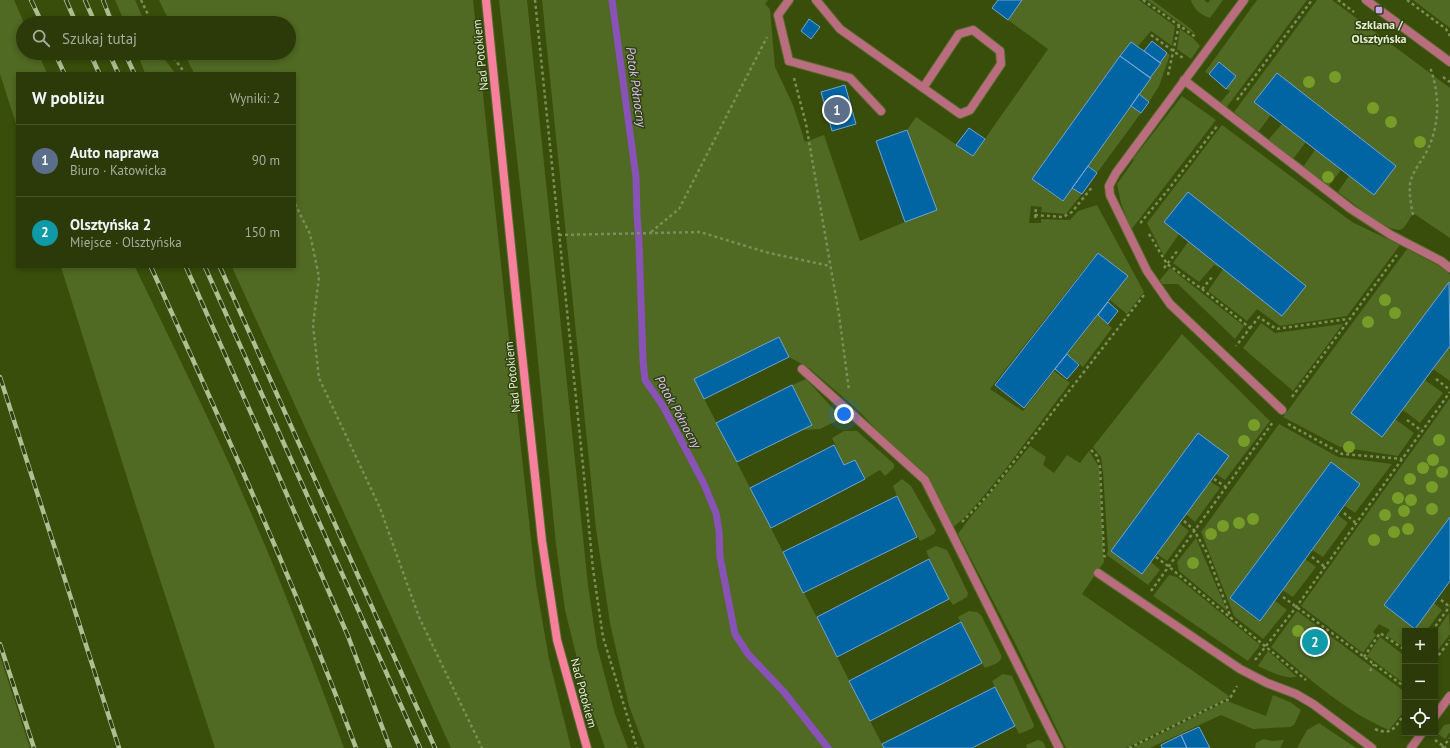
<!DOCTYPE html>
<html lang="pl">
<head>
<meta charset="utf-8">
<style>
	body { margin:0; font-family:"PT Sans",sans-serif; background:#334112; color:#f1f3f6 }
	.controls { position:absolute; right:12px; bottom:12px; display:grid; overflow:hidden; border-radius:0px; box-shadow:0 2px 6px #0003 }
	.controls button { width:36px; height:36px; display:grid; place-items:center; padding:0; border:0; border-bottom:1px solid #475429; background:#2b3a08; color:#f1f3f6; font:20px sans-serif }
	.you { position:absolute; left:844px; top:414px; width:14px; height:14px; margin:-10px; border:3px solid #fff; border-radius:50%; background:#1a73e8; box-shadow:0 0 0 6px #1a73e833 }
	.badge { display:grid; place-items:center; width:26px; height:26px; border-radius:50%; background:#8bbbb9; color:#fff; font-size:13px; font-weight:700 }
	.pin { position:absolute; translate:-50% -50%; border:2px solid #fff; box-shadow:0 1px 4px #0006 }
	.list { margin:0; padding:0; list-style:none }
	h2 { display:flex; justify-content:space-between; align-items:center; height:52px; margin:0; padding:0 16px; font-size:17px }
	h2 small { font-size:13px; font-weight:400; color:#a6ad9c }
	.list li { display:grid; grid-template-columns:26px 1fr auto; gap:12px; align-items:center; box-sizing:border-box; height:72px; padding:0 16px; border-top:1px solid #475429 }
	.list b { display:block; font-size:15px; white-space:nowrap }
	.list p { margin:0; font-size:13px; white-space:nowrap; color:#a6ad9c }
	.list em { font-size:13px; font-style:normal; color:#a6ad9c }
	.icon { flex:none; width:22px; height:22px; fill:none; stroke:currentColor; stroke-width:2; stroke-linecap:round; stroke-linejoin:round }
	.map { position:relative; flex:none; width:1450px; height:748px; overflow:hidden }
	.search { position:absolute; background:#2b3a08; box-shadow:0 2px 6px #0003; left:16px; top:16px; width:280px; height:44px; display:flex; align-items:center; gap:10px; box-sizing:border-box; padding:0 14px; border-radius:22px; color:#a6ad9c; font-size:15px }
	.panel { position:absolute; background:#2b3a08; box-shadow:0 2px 6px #0003; left:16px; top:72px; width:280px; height:196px; border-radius:0px }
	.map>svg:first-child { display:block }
</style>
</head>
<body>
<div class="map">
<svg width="1450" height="748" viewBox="0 0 1450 748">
	<rect width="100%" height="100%" fill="#394e0b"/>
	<!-- green -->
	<path fill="#506923" d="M 0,0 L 14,0 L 24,23 L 23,23 L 23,53 L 38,53 L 47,73 L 17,73 L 17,127 L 0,74 Z
		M 115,0 L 135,0 L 145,23 L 125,23 Z
		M 159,0 L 473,0 L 511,358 L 536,584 L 549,659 L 571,748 L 451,748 L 232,267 L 295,267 L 295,73 L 194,73 L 184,53 L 289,53 L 289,23 L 170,23 Z
		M 499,0 L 527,0 L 588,585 L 597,646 L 615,714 L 628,748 L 605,748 L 585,691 L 565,610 L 556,545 L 526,238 Z
		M 542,0 L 768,0 L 765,4 L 770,9 L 775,67 L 793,105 L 805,142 L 824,135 L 860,241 L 907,221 L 937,210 L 907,130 L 916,117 L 973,156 L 1048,49 L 1008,20 L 1022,0 L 1139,0 L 1175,26 L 1172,46 L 1151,31 L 1138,46 L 1144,51 L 1152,41 L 1170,55 L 1159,86 L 1149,102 L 1139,94 L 1120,56 L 1032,179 L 1062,201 L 1072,188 L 1082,194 L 1066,214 L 1041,212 L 1042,207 L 1031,206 L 1029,223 L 1041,223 L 1041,219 L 1070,220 L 1078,211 L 1097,205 L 1144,292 L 1127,314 L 1110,300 L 1125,280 L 1094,257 L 990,389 L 1023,411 L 1054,371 L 1070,383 C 1048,412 1026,442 1004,471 C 987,492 971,513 950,530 L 921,478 L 859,411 L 809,368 L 789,357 L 779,337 L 694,379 L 884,748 L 645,748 L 629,706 L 610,623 L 596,529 Z
		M 1147,0 L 1152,0 L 1191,29 L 1196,35 Z
		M 1191,0 L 1204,0 L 1208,3 L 1210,0 L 1223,0 L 1210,18 C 1202,16 1193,9 1191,0 Z
		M 1257,0 L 1307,0 L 1226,108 L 1220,103 L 1230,91 L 1226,89 L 1236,76 L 1219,62 L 1209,74 L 1205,72 Z
		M 1317,0 L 1332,0 L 1450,88 L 1450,238 L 1413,213 C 1410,218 1406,226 1402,229 C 1391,236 1348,199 1338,192 L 1349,176 L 1341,170 L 1328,187 L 1303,167 L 1315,150 L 1306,142 L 1293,159 L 1268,140 L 1282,124 L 1271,115 L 1258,132 L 1234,112 Z
		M 1413,0 L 1450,0 L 1450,28 Z
		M 1180,29 L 1193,38 L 1200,46 L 1191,59 L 1177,49 Z
		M 137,53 L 160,53 L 175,73 L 145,73 Z
		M 1182,96 L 1216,120 L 1131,230 L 1121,203 L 1117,184 L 1134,160 L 1133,159 Z
		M 1131,106 L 1141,113 L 1097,173 L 1088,166 Z
		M 1222,125 L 1352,222 L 1400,245 L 1347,316 L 1280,326 L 1257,309 L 1247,321 L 1208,291 L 1223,269 L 1214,265 L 1199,282 L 1173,263 L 1188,242 L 1179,234 L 1164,256 L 1147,223 Z
		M 1407,249 L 1441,267 L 1450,274 L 1450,381 L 1433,369 L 1425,380 L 1443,393 L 1420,423 L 1403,410 L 1395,419 L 1414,433 L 1398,456 L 1340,447 L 1283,417 Z
		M 61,267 L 135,267 C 166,331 197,394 227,459 C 270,553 308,650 344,748 L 215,748 L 135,503 Z
		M 1170,268 L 1244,326 L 1235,339 L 1178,284 L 1162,284 L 1160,280 Z
		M 1098,315 L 1112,328 L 1083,367 L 1067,354 Z
		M 1261,323 L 1275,333 L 1343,324 L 1293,391 L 1243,348 Z
		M 1182,334 L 1270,421 L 1225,480 L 1216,474 L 1210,481 L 1220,488 L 1195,522 L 1186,514 L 1179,523 L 1189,531 L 1167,561 L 1157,554 L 1151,562 L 1160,570 L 1148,585 L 1107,555 L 1108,550 L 1103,473 L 1101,457 L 1093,447 Z
		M 806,379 L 839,415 L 838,420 L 820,429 L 803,430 L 812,424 L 792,385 Z
		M 1450,398 L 1450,517 L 1384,605 L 1415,629 L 1434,603 L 1442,610 L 1426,631 L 1405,631 L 1405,648 L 1386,635 L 1390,630 L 1379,624 L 1373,632 L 1376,635 L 1363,653 L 1301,606 Z
		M 1279,424 L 1338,457 L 1392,464 L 1355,513 L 1345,506 L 1360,484 L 1331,463 L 1230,598 L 1259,621 L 1274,600 L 1287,610 L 1263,639 L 1234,616 L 1201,532 Z
		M 844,431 L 857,431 L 894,464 L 894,468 L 885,476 L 880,470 L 865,479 L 855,460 L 844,465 L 832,438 Z
		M 1030,446 L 1046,457 L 1043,465 L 1054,473 L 1067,455 L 1080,463 L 1089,451 L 1099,467 L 1104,562 L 1082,594 L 1229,696 L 1228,698 L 1126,748 L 1066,748 L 1016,645 L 958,534 L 969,519 Z
		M 902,479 L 911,486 L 936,530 L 934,534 L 920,541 L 897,496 L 893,486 Z
		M 1338,515 L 1348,523 L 1323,557 L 1312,550 Z
		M 1196,538 L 1227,611 L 1179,571 L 1177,562 Z
		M 936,546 L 947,550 L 968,593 L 967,597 L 953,605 L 949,599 L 926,551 Z
		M 1305,559 L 1316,567 L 1293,597 L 1282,590 Z
		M 1169,575 L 1177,577 L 1260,645 L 1248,661 L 1153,596 Z
		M 969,611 L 977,612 L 981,615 L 1001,655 C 1003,663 992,665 985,668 L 958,617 Z
		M 1297,611 L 1405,692 L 1405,710 L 1389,730 C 1344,711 1309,678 1271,647 Z
		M 1449,613 L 1450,634 L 1435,654 L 1435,633 Z
		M 1380,637 L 1405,656 L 1405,684 L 1367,656 Z
		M 1268,651 L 1297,677 C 1285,679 1269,671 1258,666 Z
		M 0,656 L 30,748 L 0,748 Z
		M 1003,674 L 1012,676 L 1034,725 L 1033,728 L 1019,734 L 992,681 Z
		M 1273,695 L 1290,702 L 1301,710 L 1294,725 L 1290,727 L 1253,729 L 1221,715 L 1150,748 L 1132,748 L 1227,701 L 1266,716 Z
		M 1319,723 L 1356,748 L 1297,748 L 1307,730 Z
		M 1450,724 L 1450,732 L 1445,739 L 1438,734 L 1444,725 Z
		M 1263,739 L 1272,741 L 1284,740 L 1280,748 L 1255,748 L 1256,743 Z
		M 1038,740 L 1043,742 L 1046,748 L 1027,748 L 1026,745 Z"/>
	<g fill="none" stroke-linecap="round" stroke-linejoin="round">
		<!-- stream -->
		<path stroke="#8852b7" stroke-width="7" d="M 612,0 L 636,177 L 637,215 L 639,242 L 643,360 L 645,380 L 663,406 L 704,484 L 716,513 L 719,531 L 720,557 L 735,634 L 748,654 L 784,692 L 828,748"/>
	</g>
	<!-- building -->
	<path fill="#0265a3" stroke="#6fa6d7" d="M 998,0 L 1022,0 L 1008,20 L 992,8 Z
		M 809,19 L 820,27 L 811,39 L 801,31 Z
		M 1152,41 L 1167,53 L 1160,63 L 1144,51 Z
		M 1131,42 L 1161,63 L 1150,78 L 1120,56 Z
		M 1120,56 L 1151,78 L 1063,201 L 1032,179 Z
		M 1219,62 L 1236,76 L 1226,89 L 1209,74 Z
		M 1277,73 L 1396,166 L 1374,195 L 1254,102 Z
		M 845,85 L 856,124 L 832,131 L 821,92 Z
		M 1139,94 L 1149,102 L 1141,113 L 1131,106 Z
		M 969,128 L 985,139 L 973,156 L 956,145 Z
		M 907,130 L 937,210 L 905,222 L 876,141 Z
		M 1088,166 L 1097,173 L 1082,194 L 1072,188 Z
		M 1188,192 L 1306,286 L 1282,316 L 1164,222 Z
		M 1098,253 L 1128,276 L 1024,408 L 995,385 Z
		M 1449,282 L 1450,346 L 1382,437 L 1351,413 Z
		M 1108,302 L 1118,311 L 1108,324 L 1098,315 Z
		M 779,337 L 789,357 L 704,399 L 694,379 Z
		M 1067,354 L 1079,365 L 1067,379 L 1055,369 Z
		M 792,385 L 812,425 L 737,462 L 716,423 Z
		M 1198,433 L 1229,456 L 1142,574 L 1111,551 Z
		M 834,445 L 844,465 L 855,460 L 865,479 L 771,528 L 750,488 Z
		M 1331,462 L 1360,484 L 1260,621 L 1230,598 Z
		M 897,496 L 917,537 L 803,593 L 783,552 Z
		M 1450,517 L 1450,581 L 1415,629 L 1384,605 Z
		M 929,559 L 949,599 L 837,657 L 817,617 Z
		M 961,622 L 982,663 L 870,721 L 849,681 Z
		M 1313,629 L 1327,639 L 1317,654 L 1302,644 Z
		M 995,687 L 1015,726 L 972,748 L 884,748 L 882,744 Z
		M 1199,727 L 1210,748 L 1187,748 L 1181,735 Z
		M 1181,735 L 1187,748 L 1162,748 L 1161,745 Z"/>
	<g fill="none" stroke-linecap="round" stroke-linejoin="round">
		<defs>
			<path id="lane" d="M 816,0 L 840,29 L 960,114 L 970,110 L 1001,64 L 1000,51 L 973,30 L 959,34 L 923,88
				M 1244,0 L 1116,173 L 1109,186 L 1110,195 L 1147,271 L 1170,304 L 1282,410
				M 789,61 L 850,78 L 881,111
				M 1184,80 L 1351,209 L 1391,235 L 1441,261 L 1450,268
				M 802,369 L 925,480 L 1059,748
				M 1098,573 L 1240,669 L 1267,683 L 1296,694 L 1313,704 L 1372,748"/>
			<path id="street" d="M 789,0 L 778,15 L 789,61
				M 1366,0 L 1450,62
				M 1435,716 L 1450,696
				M 1411,748 L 1422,733"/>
			<path id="secondary" d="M 486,0 L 521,345 L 542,541 L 557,640 L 587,748"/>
		</defs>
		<!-- lane casing -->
		<use href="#lane" stroke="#576b2e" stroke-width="10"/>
		<!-- street casing -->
		<use href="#street" stroke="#576b2e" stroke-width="10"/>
		<!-- secondary casing -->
		<use href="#secondary" stroke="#576b2e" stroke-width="10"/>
		<!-- path -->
		<path stroke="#7c8e59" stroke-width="2.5" stroke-dasharray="3 3" stroke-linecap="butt" d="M 141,0 L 152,23
			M 535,0 L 583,466 L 593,569 L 603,637 L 637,748
			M 1143,0 L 1197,38
			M 1338,0 L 1354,12
			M 1407,0 L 1446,29 L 1450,36
			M 1151,35 L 1183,58
			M 170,53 L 185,73
			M 1168,75 L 1179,25
			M 1443,77 L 1450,82
			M 794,78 L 806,124 L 839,315 L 849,390
			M 1237,100 L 1312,0
			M 295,204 L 310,234 L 319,277 L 313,325 L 319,378 L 380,508 L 419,617 L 482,748
			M 1036,209 L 1035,215 L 1063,217 L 1072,212 L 1093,186
			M 1035,215 L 1036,220
			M 1413,215 C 1411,205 1409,194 1410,184 C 1412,172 1421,162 1427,151 C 1440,124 1440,95 1430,67
			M 1142,223 L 1141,222 L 1168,190 L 1218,125
			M 651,232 L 679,209 L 767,37
			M 1149,234 L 1167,264 L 1202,289 L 1250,328 L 1236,346
			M 559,235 L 700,232 L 769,253 L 830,266
			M 1164,268 L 1178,250
			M 1202,289 L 1212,277
			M 1250,328 L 1259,317 L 1276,329 L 1348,319
			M 1436,379 L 1450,390
			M 1292,397 L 1397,255
			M 1407,420 L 1422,431
			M 1288,424 L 1342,454 L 1402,459
			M 1091,450 L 1097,456 L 1100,467 L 1104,556 L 1106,557
			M 1214,479 L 1226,487
			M 1344,513 L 1356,523
			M 1184,521 L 1194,530 L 1207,553 L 1231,618
			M 962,522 L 987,496 L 1144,295
			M 1156,557 L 1168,566 L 1306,680
			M 1312,557 L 1325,567
			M 1151,591 L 1273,422
			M 1283,597 L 1405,687
			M 1441,600 L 1450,607
			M 1432,631 L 1450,606
			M 1364,657 L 1380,633 L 1405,650
			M 1255,660 L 1297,606 L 1450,392
			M 1435,660 L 1450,640
			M 1370,671 L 1374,664
			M 1375,729 C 1393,737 1396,725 1405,713
			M 1435,740 L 1446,748
			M 1129,748 L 1226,700 L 1229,700 L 1237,686
			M 1442,748 L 1450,738"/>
		<!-- lane -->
		<use href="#lane" stroke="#b96d7e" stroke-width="8"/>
		<!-- street -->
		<use href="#street" stroke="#b96d7e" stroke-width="8"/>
		<!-- secondary -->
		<use href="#secondary" stroke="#f7809c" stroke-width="8"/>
		<defs>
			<path id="rail" d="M 31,0 L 42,23
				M 66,0 L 76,23
				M 85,0 L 95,23
				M 103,0 L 112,23
				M 55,53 L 64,73
				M 90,53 L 99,73
				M 109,53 L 118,73
				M 125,53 L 134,73
				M 151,267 C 223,426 295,584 356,748
				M 186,267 L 271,458 L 348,636 L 390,748
				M 205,267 L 420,748
				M 220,267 L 435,748
				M 0,377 L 119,748
				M 0,644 L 34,748"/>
		</defs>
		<!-- rail casing -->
		<use href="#rail" stroke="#afbf94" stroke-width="4.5"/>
		<!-- rail -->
		<use href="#rail" stroke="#314111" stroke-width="3" stroke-dasharray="9" stroke-linecap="butt"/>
	</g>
	<!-- trees -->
	<g fill="#779d28">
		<circle cx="1335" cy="77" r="6"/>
		<circle cx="1309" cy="82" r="6"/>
		<circle cx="1373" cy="108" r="6"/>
		<circle cx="1391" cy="122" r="6"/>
		<circle cx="1420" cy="142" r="6"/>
		<circle cx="1328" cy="177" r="6"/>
		<circle cx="1385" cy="300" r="6"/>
		<circle cx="1395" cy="313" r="6"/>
		<circle cx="1368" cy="322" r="6"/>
		<circle cx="1254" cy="425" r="6"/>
		<circle cx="1439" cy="440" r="6"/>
		<circle cx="1244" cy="441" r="6"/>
		<circle cx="1349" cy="447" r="6"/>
		<circle cx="1433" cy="460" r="6"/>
		<circle cx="1423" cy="468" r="6"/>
		<circle cx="1442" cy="472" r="6"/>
		<circle cx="1410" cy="479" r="6"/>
		<circle cx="1432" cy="487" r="6"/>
		<circle cx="1398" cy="498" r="6"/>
		<circle cx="1411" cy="500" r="6"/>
		<circle cx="1432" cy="509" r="6"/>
		<circle cx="1404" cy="511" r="6"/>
		<circle cx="1385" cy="515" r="6"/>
		<circle cx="1253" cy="519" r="6"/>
		<circle cx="1239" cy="523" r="6"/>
		<circle cx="1223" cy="526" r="6"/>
		<circle cx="1408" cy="529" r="6"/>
		<circle cx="1394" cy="532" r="6"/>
		<circle cx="1211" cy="534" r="6"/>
		<circle cx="1374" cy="540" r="6"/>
		<circle cx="1193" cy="563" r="6"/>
		<circle cx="1298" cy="631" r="6"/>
	</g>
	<!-- markers -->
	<rect fill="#c9a5ee" stroke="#314111" stroke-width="1.5" x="1375" y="6" width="8" height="8" rx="2"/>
	<g text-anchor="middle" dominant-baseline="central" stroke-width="3" stroke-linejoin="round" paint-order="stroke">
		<!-- poi labels -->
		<g font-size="12" font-weight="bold" fill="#e2f0cf" stroke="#314111">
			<text x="1379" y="24">Szklana /<tspan x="1379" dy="14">Olsztyńska</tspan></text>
		</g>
		<!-- street labels -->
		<g font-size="12" fill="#e2f0cf" stroke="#314111">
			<text transform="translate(480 55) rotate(-96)">Nad Potokiem</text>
			<text transform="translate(512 377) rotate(-96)">Nad Potokiem</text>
			<text transform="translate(584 693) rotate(75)">Nad Potokiem</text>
		</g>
		<!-- water labels -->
		<g font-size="13" font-style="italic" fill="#dac2f5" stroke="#314111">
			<text transform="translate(636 87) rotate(82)">Potok Północny</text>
			<text transform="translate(678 412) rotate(61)">Potok Północny</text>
		</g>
	</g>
</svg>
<div class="controls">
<button>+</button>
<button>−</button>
<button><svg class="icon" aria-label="locate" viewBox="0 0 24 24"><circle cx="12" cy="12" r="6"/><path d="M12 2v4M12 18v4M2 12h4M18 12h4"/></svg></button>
</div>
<div class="you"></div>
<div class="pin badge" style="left:837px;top:110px;background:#5c6f8a">1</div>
<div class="pin badge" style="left:1315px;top:642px;background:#0f9aa8">2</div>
<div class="search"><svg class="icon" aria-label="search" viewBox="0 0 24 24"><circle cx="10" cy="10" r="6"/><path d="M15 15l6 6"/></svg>Szukaj tutaj</div>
<section class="panel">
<h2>W pobliżu<small>Wyniki: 2</small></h2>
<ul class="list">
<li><span class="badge" style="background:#5c6f8a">1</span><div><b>Auto naprawa</b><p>Biuro · Katowicka</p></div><em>90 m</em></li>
<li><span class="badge" style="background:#0f9aa8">2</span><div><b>Olsztyńska 2</b><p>Miejsce · Olsztyńska</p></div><em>150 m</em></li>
</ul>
</section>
</div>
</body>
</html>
